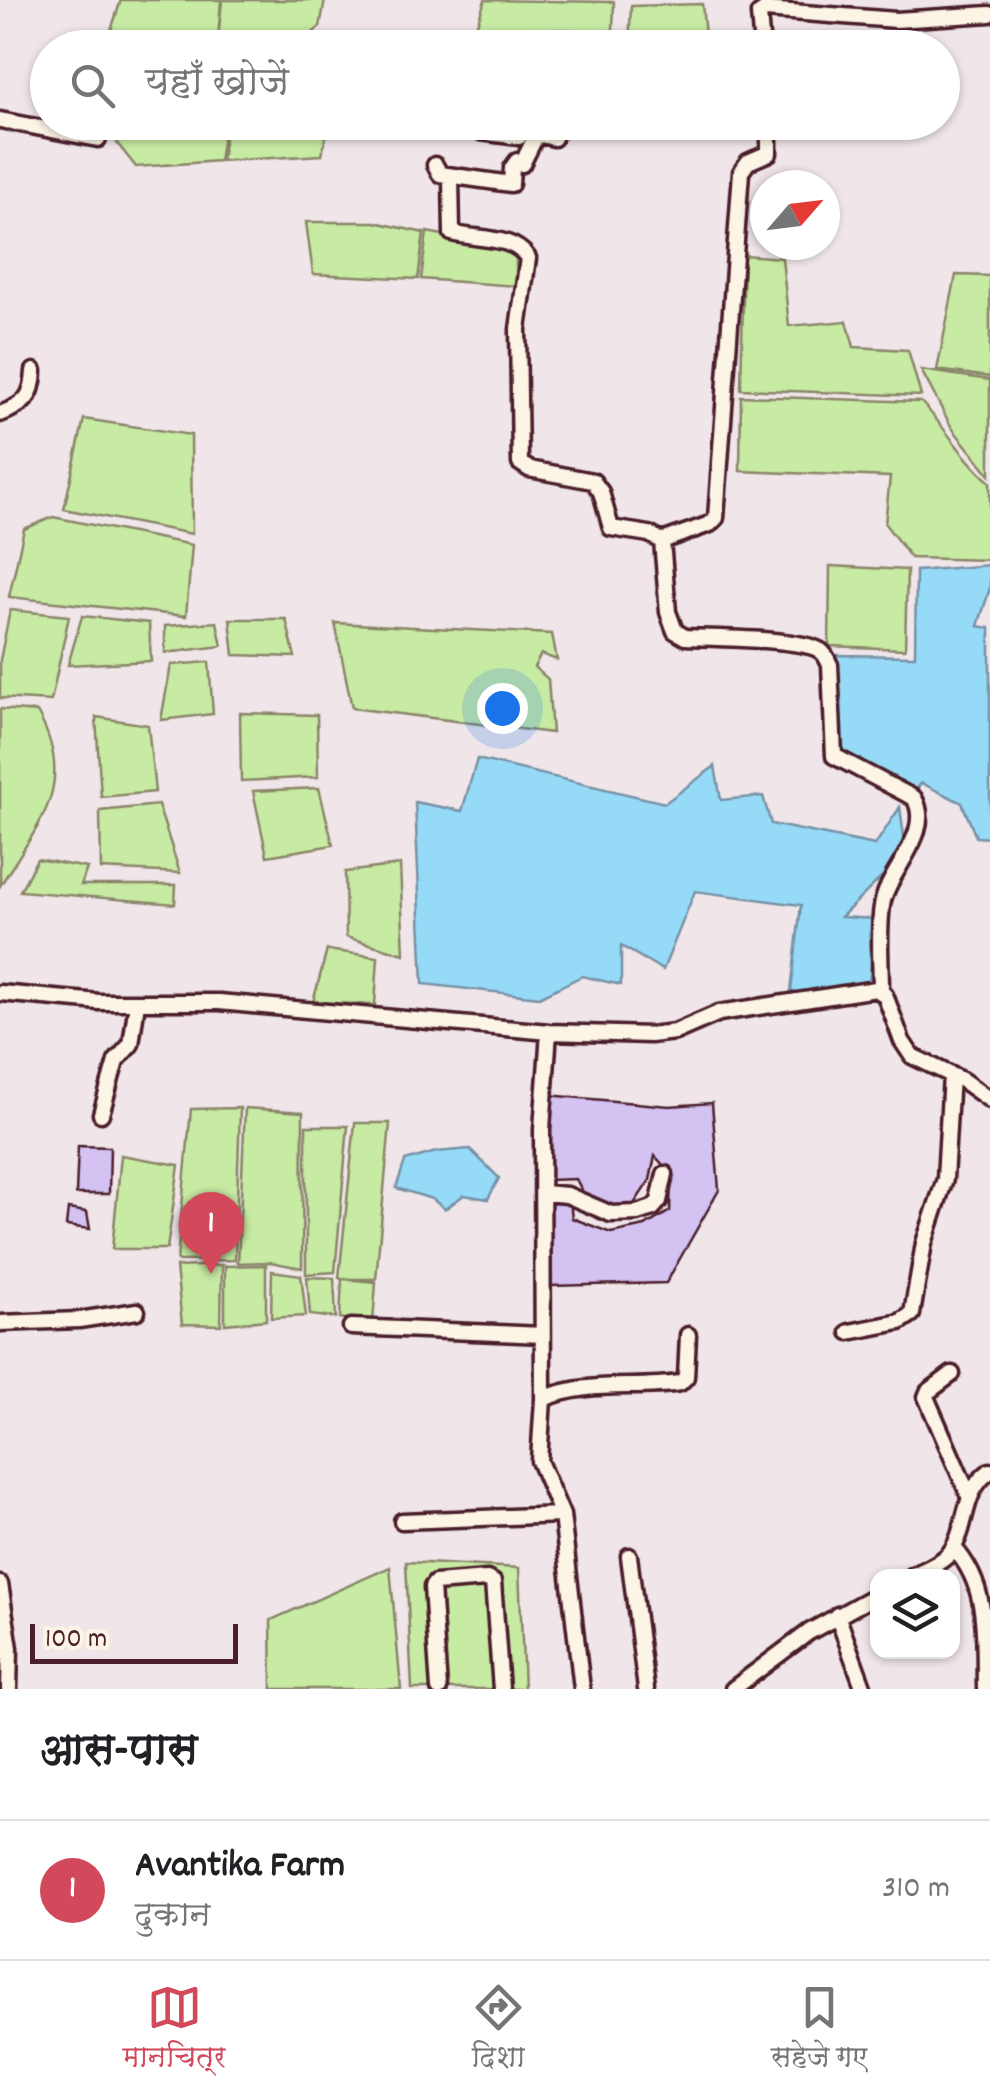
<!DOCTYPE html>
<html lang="hi">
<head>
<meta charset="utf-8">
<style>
	body { margin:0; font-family:Dekko,"Playpen Sans Deva",sans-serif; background:#f2f2f2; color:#202124 }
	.controls { position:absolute; right:30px; bottom:30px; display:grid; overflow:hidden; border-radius:20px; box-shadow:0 2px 8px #0004 }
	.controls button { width:90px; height:90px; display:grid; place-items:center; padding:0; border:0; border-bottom:2px solid #e0e0e0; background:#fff; color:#202124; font:50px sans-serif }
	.compass { position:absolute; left:750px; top:170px; width:90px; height:90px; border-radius:50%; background:#fff; box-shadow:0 2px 8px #0004; rotate:62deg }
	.scale { position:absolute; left:30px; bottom:25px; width:208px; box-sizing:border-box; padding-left:10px; border:5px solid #4a1f2b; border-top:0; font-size:28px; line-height:35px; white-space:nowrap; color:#4a1f2b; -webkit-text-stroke:8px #fcf5e5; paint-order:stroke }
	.you { position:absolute; left:502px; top:708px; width:35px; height:35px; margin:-25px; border:8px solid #fff; border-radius:50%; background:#1a73e8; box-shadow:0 0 0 15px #1a73e833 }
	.badge { display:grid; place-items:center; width:65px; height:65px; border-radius:50%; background:#d1495b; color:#fff; font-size:32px; font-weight:700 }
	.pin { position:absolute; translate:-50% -82px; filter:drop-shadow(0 2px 5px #0008) }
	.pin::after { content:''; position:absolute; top:52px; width:35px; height:30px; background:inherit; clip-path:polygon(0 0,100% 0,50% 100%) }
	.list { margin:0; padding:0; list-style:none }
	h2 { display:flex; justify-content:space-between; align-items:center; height:130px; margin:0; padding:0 40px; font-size:42px }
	h2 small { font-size:32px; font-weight:400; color:#757577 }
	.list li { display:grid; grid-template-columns:65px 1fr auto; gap:30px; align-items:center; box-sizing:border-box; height:140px; padding:0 40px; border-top:2px solid #e0e0e0 }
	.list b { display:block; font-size:38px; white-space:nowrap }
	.list p { margin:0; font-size:32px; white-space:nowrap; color:#757577 }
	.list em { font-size:32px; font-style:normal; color:#757577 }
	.icon { flex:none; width:55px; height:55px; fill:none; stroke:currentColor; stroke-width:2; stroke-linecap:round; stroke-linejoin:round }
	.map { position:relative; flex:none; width:990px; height:1689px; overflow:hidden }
	.search { position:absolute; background:#fff; box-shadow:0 2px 8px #0004; left:30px; right:30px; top:30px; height:110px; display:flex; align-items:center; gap:25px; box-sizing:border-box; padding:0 35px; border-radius:55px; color:#757577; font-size:38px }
	.sheet { height:270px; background:#fff }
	nav { display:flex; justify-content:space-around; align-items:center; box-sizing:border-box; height:140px; border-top:2px solid #e0e0e0; background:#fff; font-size:28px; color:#757577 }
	nav a { display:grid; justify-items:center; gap:5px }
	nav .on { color:#d1495b }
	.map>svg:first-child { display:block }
</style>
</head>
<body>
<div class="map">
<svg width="990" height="1689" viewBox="0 0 990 1689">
	<rect width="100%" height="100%" fill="#f0e6e9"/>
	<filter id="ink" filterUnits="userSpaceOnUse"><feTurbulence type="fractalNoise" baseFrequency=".01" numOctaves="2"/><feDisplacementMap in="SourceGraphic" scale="20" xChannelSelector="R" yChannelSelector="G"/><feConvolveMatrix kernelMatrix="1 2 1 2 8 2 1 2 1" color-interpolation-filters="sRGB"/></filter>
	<g filter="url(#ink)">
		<!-- green -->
		<path fill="#c8eba4" stroke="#898568" stroke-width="2.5" d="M 121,0 L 221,0 L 218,40 L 222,0 L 325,0 L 320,27 L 310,35 L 307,47 L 110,47 L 111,43 L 122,41 L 110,33 Z
			M 485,0 L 614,2 L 613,31 L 476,27 Z
			M 702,4 L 706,47 L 629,47 L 631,6 Z
			M 126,123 L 225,123 L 219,161 L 136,167 L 117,143 Z
			M 316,123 L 328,126 L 322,155 L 221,161 L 226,129 Z
			M 306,222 L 375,222 L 424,233 L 418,279 L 313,274 Z
			M 427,232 L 516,249 L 516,286 L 421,279 Z
			M 744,255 L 782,258 L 789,326 L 847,321 L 854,347 L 908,350 L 921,396 L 741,389 Z
			M 956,275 L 990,276 L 990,377 L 937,370 Z
			M 921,370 L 990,380 L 990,475 L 952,428 Z
			M 741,396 L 921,402 C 946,428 963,459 990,482 L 990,560 L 911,558 L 885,524 L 890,477 L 740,471 Z
			M 84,419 L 191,435 L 192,534 L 64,509 Z
			M 53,517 L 192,545 L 186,616 L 9,597 L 24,529 Z
			M 830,566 L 907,570 L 905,649 L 829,646 Z
			M 10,610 L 69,616 L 51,701 L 0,698 L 0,660 Z
			M 82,616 L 149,623 L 151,661 L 68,665 Z
			M 230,619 L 286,619 L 295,657 L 234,655 Z
			M 217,622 L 222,646 L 165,653 L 165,626 Z
			M 335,623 L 552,634 L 557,660 L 541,654 L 534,667 L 548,679 L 552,733 L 352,708 Z
			M 209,662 L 213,714 L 161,720 L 171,665 Z
			M 0,709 L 37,712 C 79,786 37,825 0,886 Z
			M 240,713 L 317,715 L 318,777 L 241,781 Z
			M 96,717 L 148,725 L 155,792 L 101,797 Z
			M 319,788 L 333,845 L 267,856 L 253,791 Z
			M 158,805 L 180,873 L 101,869 L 100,811 Z
			M 37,859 L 87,868 L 81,885 L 176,885 L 175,904 L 20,891 Z
			M 400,865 L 404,954 L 346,937 L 345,872 Z
			M 327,950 L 378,957 L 375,1005 L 313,1002 Z
			M 240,1108 L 235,1260 L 177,1261 L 191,1109 Z
			M 245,1108 L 303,1112 L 302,1268 L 270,1262 L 238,1263 Z
			M 355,1123 L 390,1123 L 376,1279 L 343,1279 L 376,1282 L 373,1324 L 340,1318 L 342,1279 L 339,1278 Z
			M 306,1126 L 348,1126 L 335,1272 L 306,1274 Z
			M 121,1155 L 179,1165 L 167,1249 L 112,1249 Z
			M 222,1265 L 221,1325 L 182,1324 L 176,1267 Z
			M 266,1265 L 266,1320 L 225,1324 L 225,1266 Z
			M 272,1271 L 301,1275 L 306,1316 L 271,1318 Z
			M 307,1277 L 334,1278 L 336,1318 L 310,1315 Z
			M 406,1562 L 519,1568 L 524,1689 L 412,1689 Z
			M 390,1567 L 401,1689 L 272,1689 L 271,1620 Z"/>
		<!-- water -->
		<path fill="#95dbf7" stroke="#7790a5" stroke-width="2.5" d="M 990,565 L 990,588 L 978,626 L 990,628 L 990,838 L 976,837 L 962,803 L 921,783 L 914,794 L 835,756 L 833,655 L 915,656 L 916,571 Z
			M 477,759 L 665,803 L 715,766 L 721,800 L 763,796 L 771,824 L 875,845 L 900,807 L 905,844 L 884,875 L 841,917 L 875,919 L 869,985 L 790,1000 L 801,905 L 695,891 L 663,970 L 621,946 L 621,985 L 582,976 L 539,997 L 423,984 L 415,802 L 462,811 Z
			M 470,1149 L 499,1178 L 488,1199 L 464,1195 L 445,1209 L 432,1199 L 396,1188 L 405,1161 L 436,1152 Z"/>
		<!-- building -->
		<path fill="#d4c2f3" stroke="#4a1f2b" stroke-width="2.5" d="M 548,1095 L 669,1106 L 712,1103 L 719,1190 L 666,1283 L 551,1286 L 546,1201 L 570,1202 L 572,1218 L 611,1233 L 645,1226 L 670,1211 L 671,1174 L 655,1156 L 650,1180 L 630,1210 L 589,1204 L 576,1179 L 549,1180 Z
			M 78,1146 L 110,1147 L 109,1194 L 76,1194 Z
			M 68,1209 L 87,1212 L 90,1229 L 66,1226 Z"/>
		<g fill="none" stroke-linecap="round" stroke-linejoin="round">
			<defs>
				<path id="minor" d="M 762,48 L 759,14 L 765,10 L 896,20 L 990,14
					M 0,120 L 98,139
					M 769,122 L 769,153 L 748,162 L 741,172 L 716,518 L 710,524 L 662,541 L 668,612 L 675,631 L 685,637 C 711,638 803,638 821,651 C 826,655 827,659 830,665 L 834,756 L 914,798 C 935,833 886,872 882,906 C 878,933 881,963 881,991
					M 481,132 L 519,137 L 520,126 L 535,128 L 538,122
					M 435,165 L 440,174 L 511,184 L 512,168 L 517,161 L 522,164 L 537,134 L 554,138 L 557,122
					M 451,178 L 452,233 C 476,240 513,235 528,258 L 518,329 L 520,463 L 529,469 L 593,481 L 601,492 L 611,528 L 649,534 L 662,541
					M 0,414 C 24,405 33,398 34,371
					M 0,993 L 99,1002 L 219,1002 L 549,1032 L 650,1035 L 675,1032 L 719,1013 L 876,989 L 885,995 L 902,1041 L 912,1056 L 962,1080 L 990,1100
					M 549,1032 L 542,1129 L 543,1399 L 539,1461 L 562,1515 L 582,1689
					M 101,1114 L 116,1061 L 131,1044 L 137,1003
					M 543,1193 L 567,1195 L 611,1214 L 637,1213 L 653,1208 L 659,1201 L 665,1174
					M 0,1323 L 79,1320 L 137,1311
					M 351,1327 L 543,1335
					M 849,1332 L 900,1322 L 912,1314 L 924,1243 L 945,1179 L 951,1075
					M 952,1374 L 928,1392 L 926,1397 L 969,1496
					M 543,1399 C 587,1380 633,1390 680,1383 L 686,1377 L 688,1335
					M 402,1521 L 562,1515
					M 954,1548 C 990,1588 984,1638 985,1689
					M 629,1556 L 646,1689
					M 911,1576 C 923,1570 944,1563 952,1550 C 969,1524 961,1492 990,1471
					M 0,1584 L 10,1648 L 9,1689
					M 837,1615 L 864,1689
					M 439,1689 L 432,1587 L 435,1583 L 487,1579 L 493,1582 L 501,1689
					M 733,1689 L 809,1632 L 878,1594"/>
			</defs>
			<!-- minor casing -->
			<use href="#minor" stroke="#4a1f2b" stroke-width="21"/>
			<!-- minor -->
			<use href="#minor" stroke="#fcf5e5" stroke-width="14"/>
		</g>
	</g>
</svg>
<div class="controls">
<button><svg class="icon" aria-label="layers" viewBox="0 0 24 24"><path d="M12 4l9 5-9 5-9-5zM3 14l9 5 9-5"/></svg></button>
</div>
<svg class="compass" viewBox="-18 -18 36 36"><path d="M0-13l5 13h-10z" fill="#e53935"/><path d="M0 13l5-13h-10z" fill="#757577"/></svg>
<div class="scale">100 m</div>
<div class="you"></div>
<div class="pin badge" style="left:211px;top:1274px">1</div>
<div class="search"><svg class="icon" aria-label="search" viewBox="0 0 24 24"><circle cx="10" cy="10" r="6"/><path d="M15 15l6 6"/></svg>यहाँ खोजें</div>
</div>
<section class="sheet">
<h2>आस-पास<small></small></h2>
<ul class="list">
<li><span class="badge">1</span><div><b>Avantika Farm</b><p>दुकान</p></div><em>310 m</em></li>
</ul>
</section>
<nav>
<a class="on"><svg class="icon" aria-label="map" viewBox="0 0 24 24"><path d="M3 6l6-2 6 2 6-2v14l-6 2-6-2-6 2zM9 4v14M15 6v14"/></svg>मानचित्र</a>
<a><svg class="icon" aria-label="directions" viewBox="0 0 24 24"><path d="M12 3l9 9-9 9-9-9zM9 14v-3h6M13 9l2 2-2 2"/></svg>दिशा</a>
<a><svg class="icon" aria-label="saved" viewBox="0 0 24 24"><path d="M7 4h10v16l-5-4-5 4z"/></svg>सहेजे गए</a>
</nav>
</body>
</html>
